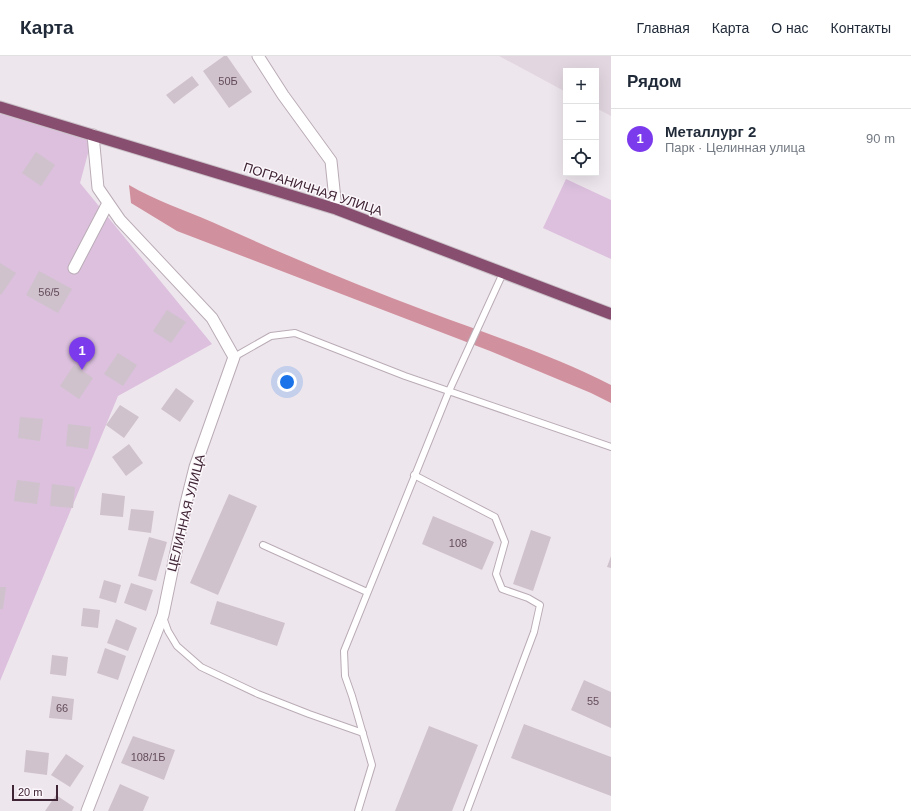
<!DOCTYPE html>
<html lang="ru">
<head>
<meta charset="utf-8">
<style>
	body { margin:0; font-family:Arial,sans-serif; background:#f6f6f7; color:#1f2937 }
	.controls { position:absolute; right:12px; top:12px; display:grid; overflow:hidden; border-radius:0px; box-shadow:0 4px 16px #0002 }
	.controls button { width:36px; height:36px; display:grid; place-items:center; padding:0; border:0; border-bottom:1px solid #e0e1e3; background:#fff; color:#1f2937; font:20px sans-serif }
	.scale { position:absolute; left:12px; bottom:10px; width:46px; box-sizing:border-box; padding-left:4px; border:2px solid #402536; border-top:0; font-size:11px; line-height:14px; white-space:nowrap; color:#402536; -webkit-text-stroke:3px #fbf7fa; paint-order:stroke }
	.you { position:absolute; left:287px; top:326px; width:14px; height:14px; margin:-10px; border:3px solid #fff; border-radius:50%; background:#1a73e8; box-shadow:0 0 0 6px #1a73e833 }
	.badge { display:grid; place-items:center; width:26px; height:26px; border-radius:50%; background:#7c3aed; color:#fff; font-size:13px; font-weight:700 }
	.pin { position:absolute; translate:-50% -33px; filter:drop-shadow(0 1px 2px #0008) }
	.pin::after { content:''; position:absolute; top:21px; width:14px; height:12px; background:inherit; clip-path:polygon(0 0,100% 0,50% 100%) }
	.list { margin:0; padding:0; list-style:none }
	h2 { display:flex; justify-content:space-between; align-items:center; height:52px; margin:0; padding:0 16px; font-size:17px }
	h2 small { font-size:13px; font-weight:400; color:#747a83 }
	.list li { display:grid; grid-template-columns:26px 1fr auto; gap:12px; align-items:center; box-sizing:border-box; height:60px; padding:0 16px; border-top:1px solid #e0e1e3 }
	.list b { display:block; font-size:15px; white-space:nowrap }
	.list p { margin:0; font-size:13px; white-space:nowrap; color:#747a83 }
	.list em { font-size:13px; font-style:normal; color:#747a83 }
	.icon { flex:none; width:22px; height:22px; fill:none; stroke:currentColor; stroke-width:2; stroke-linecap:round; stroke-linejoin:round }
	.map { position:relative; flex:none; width:611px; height:755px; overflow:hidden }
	header { display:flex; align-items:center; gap:24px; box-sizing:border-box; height:56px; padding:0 20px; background:#fff; border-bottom:1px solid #e0e1e3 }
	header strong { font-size:19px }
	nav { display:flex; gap:22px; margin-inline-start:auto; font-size:14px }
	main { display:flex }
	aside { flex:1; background:#fff }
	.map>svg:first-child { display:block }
</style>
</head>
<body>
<header>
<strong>Карта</strong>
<nav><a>Главная</a><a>Карта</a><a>О нас</a><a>Контакты</a></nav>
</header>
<main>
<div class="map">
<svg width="611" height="755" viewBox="0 0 611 755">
	<rect width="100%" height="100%" fill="#eee6ed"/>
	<!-- built -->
	<path fill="#e2d7e0" d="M 499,0 L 611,0 L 611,60 L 596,52 L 596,15 L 566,15 L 566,36 Z"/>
	<!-- green -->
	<path fill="#dcc0de" d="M 0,51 L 93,79 L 80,127 L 212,288 L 118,340 L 0,625 Z
		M 566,123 L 611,144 L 611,203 L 543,172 Z"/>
	<!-- water -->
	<path fill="#d1909d" d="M 129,129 C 155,144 184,154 212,166 C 283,198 356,229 429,256 C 490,279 553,299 611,329 L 611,347 L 591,337 L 490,295 L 177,175 L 131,147 Z"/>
	<!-- building -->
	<path fill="#cfc2cc" d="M 224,0 L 227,0 L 252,36 L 229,52 L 203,15 Z
		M 192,20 L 199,29 L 174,48 L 166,39 Z
		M 36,96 L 55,109 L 41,130 L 22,117 Z
		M 0,207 L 16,217 L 1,239 L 0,238 Z
		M 39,215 L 72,233 L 58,257 L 26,239 Z
		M 167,254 L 186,266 L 171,287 L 153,275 Z
		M 118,297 L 137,309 L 123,330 L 104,318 Z
		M 74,309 L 93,322 L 79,343 L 60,330 Z
		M 176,332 L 194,345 L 180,366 L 161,353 Z
		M 120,349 L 139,361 L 124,382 L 106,369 Z
		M 20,361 L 43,363 L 40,385 L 18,382 Z
		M 68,368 L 91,371 L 88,393 L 66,390 Z
		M 129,388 L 143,407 L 126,420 L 112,401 Z
		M 17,424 L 40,427 L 37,448 L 14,445 Z
		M 52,428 L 75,431 L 73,452 L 50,450 Z
		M 102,437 L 125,440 L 123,461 L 100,459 Z
		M 229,438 L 257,450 L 218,539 L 190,527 Z
		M 131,453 L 154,455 L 151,477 L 128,474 Z
		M 433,460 L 494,486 L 482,514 L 422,488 Z
		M 531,474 L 551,481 L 533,535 L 513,528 Z
		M 149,481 L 167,486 L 156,525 L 138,520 Z
		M 611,500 L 611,512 L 607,511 Z
		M 104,524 L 121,529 L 116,547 L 99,542 Z
		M 131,527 L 153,534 L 146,555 L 124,547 Z
		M 0,531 L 6,531 L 3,553 L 0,553 Z
		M 217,545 L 285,567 L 277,590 L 210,568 Z
		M 83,552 L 100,554 L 98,572 L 81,570 Z
		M 116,563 L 137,572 L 128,595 L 107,587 Z
		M 105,592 L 126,600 L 118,624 L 97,617 Z
		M 52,599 L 68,601 L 66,620 L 50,618 Z
		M 584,624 L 611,636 L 611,672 L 571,654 Z
		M 52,640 L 74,643 L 72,664 L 49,662 Z
		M 524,668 L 611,701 L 611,740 L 511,702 Z
		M 429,670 L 478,689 L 452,755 L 395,755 Z
		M 133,680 L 175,694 L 164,724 L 121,707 Z
		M 26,694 L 49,697 L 47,719 L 24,716 Z
		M 66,698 L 84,710 L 70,731 L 51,719 Z
		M 120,728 L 149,741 L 143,755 L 108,755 Z
		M 56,739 L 74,751 L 72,755 L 45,755 Z"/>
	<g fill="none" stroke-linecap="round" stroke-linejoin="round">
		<defs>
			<path id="service" d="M 234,301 L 271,280 L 295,277 L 405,320 L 611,391
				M 414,419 L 495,461 L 505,486 L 496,518 L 502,533 L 528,542 L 540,549 L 534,576 L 467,755
				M 263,489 L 367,536
				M 163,561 L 168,575 L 177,590 L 201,611 L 258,638 L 309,658 L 363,677
				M 358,755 L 372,709 L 352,640 L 345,620 L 344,595 L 449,335 L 503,217"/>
			<path id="minor" d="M 258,0 L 283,39 L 331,105 L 336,153
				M 74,212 L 108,147
				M 87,755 L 163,559 L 186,447 L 195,411 L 234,301 L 212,262 L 120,164 L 98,132 L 93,79"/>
			<path id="trunk" d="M 0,51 L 336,153 L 611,258"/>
		</defs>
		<!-- service casing -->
		<use href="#service" stroke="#baacb6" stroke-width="8"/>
		<!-- minor casing -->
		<use href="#minor" stroke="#baacb6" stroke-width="13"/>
		<!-- trunk casing -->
		<use href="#trunk" stroke="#cac2c7" stroke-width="13"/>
		<!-- service -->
		<use href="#service" stroke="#fff" stroke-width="6"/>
		<!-- minor -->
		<use href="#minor" stroke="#fff" stroke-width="11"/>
		<!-- trunk -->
		<use href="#trunk" stroke="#874e70" stroke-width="11"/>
	</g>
	<g text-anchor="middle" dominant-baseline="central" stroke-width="3" stroke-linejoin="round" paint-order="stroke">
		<!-- number labels -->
		<g font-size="11" fill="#644c5c">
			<text x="228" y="25">50Б</text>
			<text x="49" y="236">56/5</text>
			<text x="458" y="487">108</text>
			<text x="593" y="645">55</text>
			<text x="62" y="652">66</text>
			<text x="148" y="701">108/1Б</text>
		</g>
		<!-- street labels -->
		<g font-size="13" fill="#402536" stroke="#fbf7fa">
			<text transform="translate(313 133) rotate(18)">ПОГРАНИЧНАЯ УЛИЦА</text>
			<text transform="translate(186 457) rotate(-76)">ЦЕЛИННАЯ УЛИЦА</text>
		</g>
	</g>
</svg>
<div class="controls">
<button>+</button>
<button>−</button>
<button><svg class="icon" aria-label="locate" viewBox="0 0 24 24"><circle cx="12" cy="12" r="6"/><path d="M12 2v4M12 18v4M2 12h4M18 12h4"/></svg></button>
</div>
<div class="scale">20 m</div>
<div class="you"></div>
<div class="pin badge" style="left:82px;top:314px">1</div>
</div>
<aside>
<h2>Рядом<small></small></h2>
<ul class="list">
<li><span class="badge">1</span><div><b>Металлург 2</b><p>Парк · Целинная улица</p></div><em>90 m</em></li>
</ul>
</aside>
</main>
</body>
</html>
